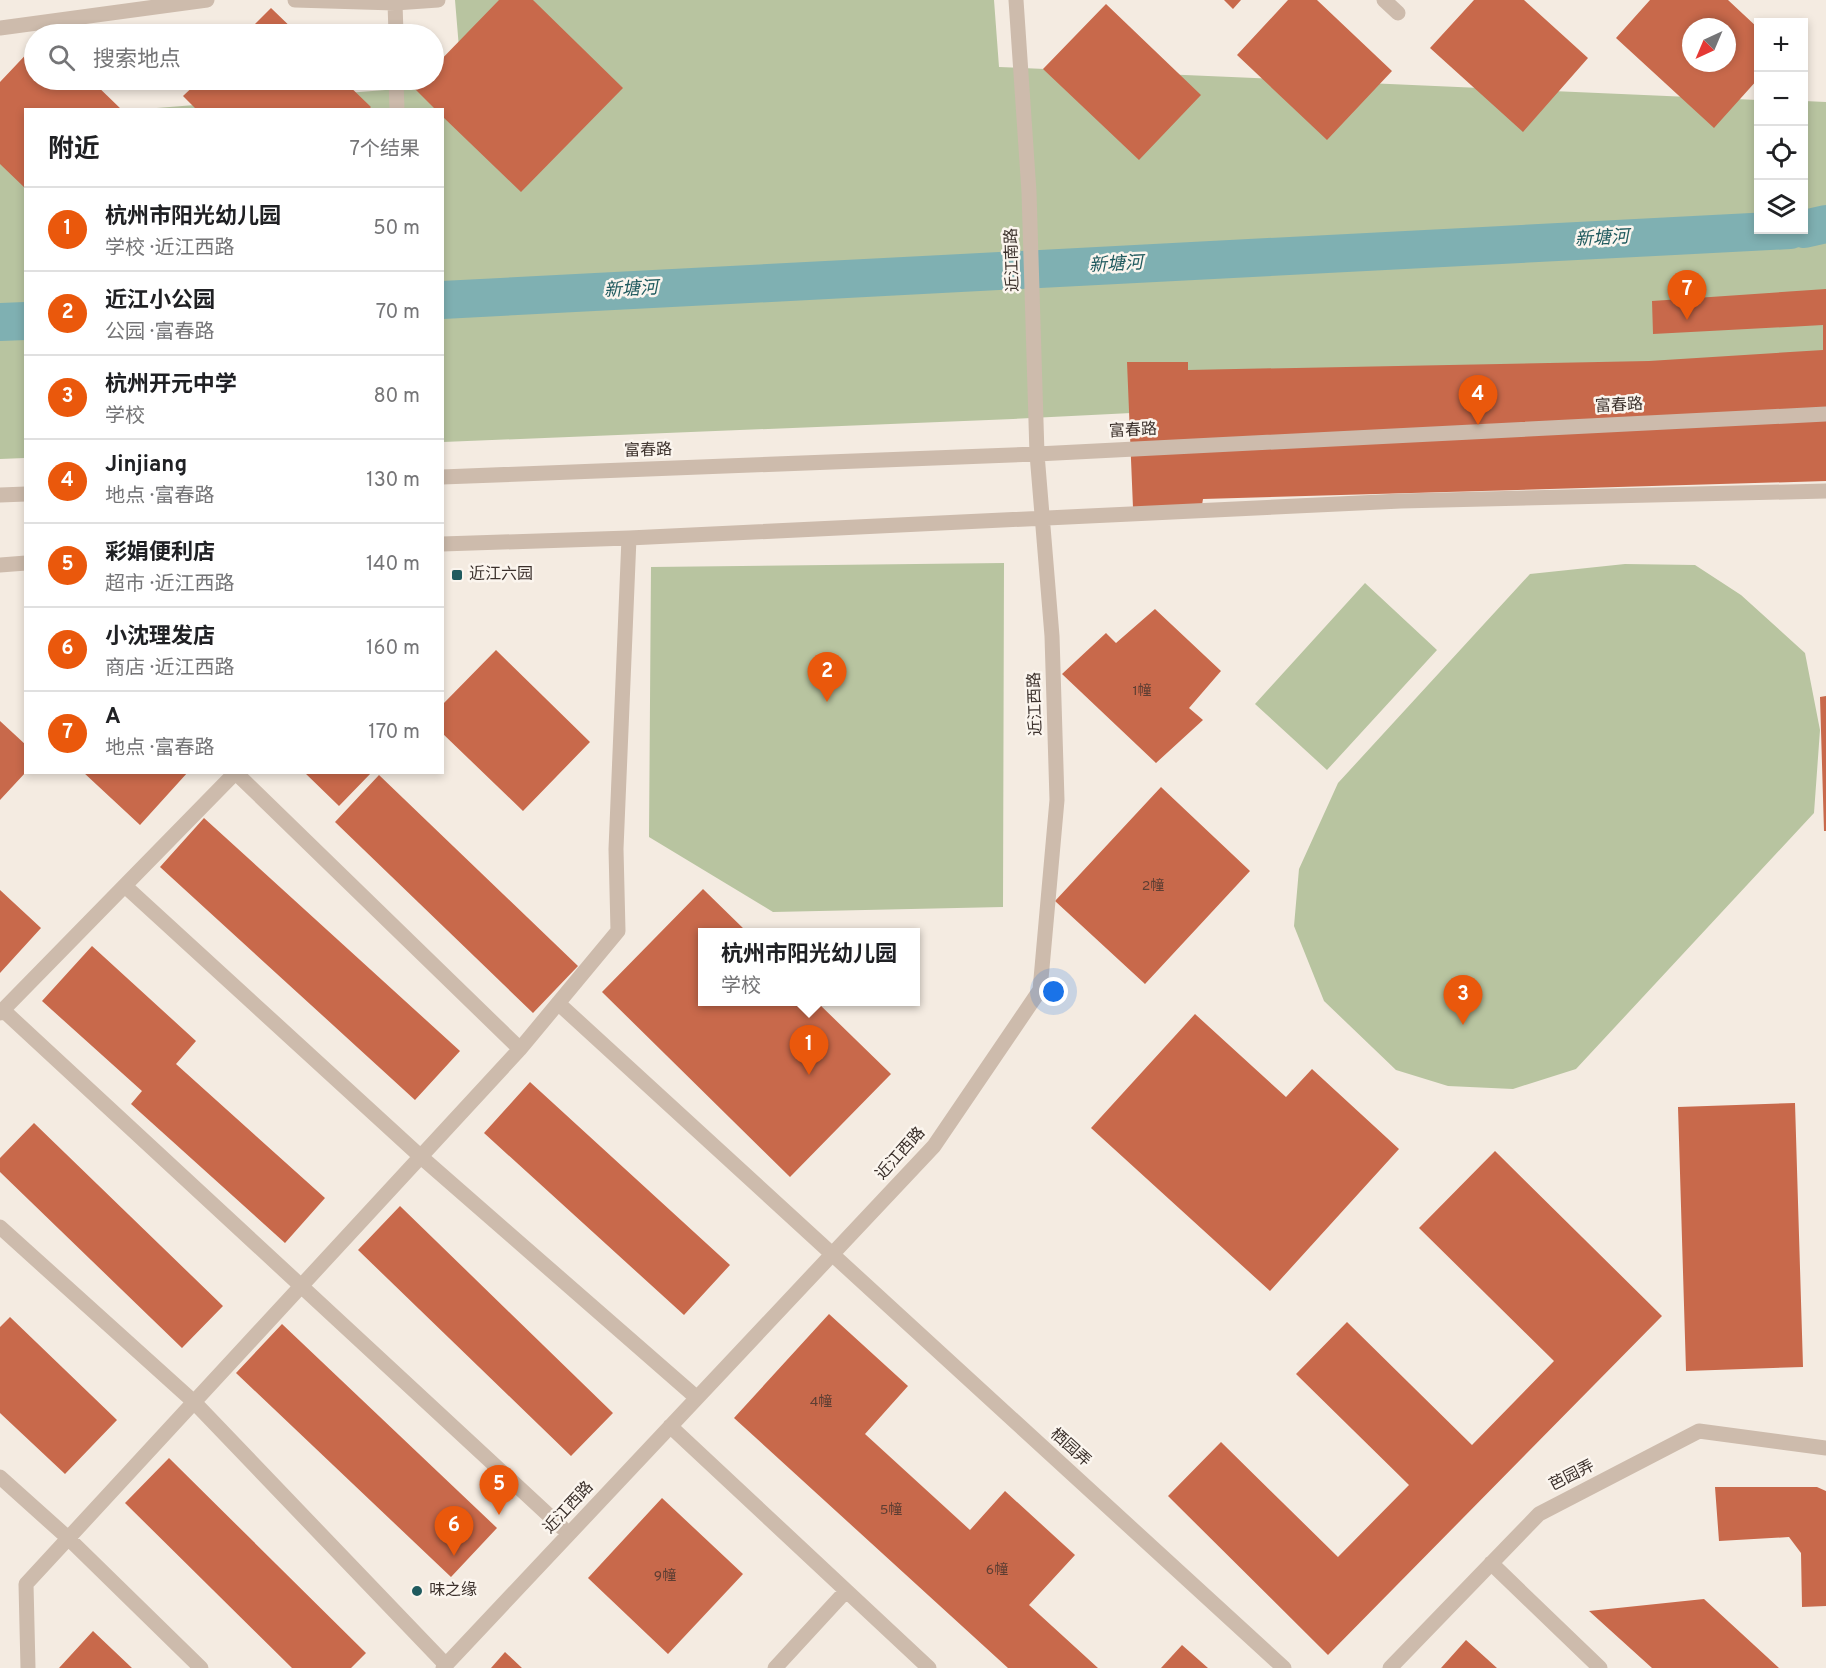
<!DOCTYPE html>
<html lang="zh">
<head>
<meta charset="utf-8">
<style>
	body { margin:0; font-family:Overpass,"Noto Sans SC",sans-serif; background:#f6f6f6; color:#202124 }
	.controls { position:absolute; right:18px; top:18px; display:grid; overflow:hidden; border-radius:0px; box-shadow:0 3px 9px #0003 }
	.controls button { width:54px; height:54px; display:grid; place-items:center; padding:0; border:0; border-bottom:2px solid #e0e0e0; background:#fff; color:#202124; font:30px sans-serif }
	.compass { position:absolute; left:1682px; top:18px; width:54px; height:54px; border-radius:50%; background:#fff; box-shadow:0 3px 9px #0003; rotate:224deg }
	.you { position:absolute; left:1054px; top:992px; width:21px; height:21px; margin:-15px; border:4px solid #fff; border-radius:50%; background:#1a73e8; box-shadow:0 0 0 9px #1a73e833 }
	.badge { display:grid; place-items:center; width:39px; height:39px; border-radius:50%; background:#ea580c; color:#fff; font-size:20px; font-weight:700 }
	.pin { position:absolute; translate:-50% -50px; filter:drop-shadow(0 2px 3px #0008) }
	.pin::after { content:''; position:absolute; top:32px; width:21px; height:18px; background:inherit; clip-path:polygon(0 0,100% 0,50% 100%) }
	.popup { position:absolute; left:698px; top:928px; width:222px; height:78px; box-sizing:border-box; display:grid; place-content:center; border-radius:0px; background:#fff; filter:drop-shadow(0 2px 4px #0005); font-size:20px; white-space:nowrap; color:#757577 }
	.popup b { font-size:22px; color:#202124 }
	.popup::after { content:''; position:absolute; left:50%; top:100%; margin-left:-12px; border:12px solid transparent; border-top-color:#fff }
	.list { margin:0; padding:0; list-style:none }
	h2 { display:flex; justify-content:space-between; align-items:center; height:78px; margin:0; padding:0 24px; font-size:26px }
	h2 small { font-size:20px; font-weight:400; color:#757577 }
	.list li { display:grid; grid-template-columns:39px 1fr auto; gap:18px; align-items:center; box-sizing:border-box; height:84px; padding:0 24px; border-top:2px solid #e0e0e0 }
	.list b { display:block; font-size:22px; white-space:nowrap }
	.list p { margin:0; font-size:20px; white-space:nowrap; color:#757577 }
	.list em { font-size:20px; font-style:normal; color:#757577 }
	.icon { flex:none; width:33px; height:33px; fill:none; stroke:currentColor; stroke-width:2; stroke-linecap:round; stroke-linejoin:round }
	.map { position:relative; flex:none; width:1826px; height:1668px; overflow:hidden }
	.search { position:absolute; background:#fff; box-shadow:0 3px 9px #0003; left:24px; top:24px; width:420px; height:66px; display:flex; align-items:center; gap:15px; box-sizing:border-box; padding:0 21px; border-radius:33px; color:#757577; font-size:22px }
	.panel { position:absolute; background:#fff; box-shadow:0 3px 9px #0003; left:24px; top:108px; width:420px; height:666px; border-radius:0px }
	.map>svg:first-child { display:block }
</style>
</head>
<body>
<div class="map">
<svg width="1826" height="1668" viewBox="0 0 1826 1668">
	<rect width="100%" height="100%" fill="#f4ebe1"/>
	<!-- green -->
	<path fill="#b8c4a0" d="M 455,0 L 994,0 L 999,67 L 1758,100 L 1758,230 L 1804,230 L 1804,101 L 1826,102 L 1826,378 L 1013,419 L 443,442 L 442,110 L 131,110 L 462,84 Z
		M 25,117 L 25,458 L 0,459 L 0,119 Z
		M 1004,563 L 1003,907 L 773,912 L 649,837 L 651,567 Z
		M 1625,564 L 1695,565 L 1741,595 L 1805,653 L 1820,730 L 1814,813 L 1576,1069 L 1513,1089 L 1448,1086 L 1396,1070 L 1324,1001 L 1294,926 L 1299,869 L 1338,783 L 1530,574 Z
		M 1365,583 L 1437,650 L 1327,770 L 1255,704 Z"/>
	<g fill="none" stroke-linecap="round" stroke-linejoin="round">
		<!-- canal -->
		<path stroke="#7fb0b2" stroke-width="38" d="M 1804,229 L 1826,224
			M 442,300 L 1790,230
			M 0,322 L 26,321"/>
	</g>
	<!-- building -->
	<path fill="#c8694b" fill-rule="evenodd" d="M 499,0 L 533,0 L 623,88 L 521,192 L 442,116 L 442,110 L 436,110 L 414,88 L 422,80 L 434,80 L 434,67 Z
		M 1224,0 L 1241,0 L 1233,9 Z
		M 1288,0 L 1317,0 L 1392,71 L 1327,140 L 1237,55 Z
		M 1474,0 L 1524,0 L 1588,58 L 1523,132 L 1430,48 Z
		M 1650,0 L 1728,0 L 1758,28 L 1758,79 L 1714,128 L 1616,38 ZM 1691,27 L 1727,27 L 1727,63 L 1691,63 Z
		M 1106,4 L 1201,95 L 1139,160 L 1043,69 Z
		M 271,8 L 298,34 L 245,34 Z
		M 34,46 L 34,80 L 91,80 L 122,110 L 26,110 L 26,189 L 0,164 L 0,82 Z
		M 200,80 L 343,80 L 371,107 L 368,110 L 197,110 L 183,96 Z
		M 1826,289 L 1826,481 L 1203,499 L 1202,505 L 1133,508 L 1127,362 L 1188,362 L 1188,370 L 1649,361 L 1823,350 L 1823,325 L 1653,334 L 1652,301 Z
		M 1155,609 L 1221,671 L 1189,708 L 1203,720 L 1156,763 L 1062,674 L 1106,633 L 1116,643 Z
		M 496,650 L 590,742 L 523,811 L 442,733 L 442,705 Z
		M 1826,696 L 1826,831 L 1824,831 L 1820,697 Z
		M 0,721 L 26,745 L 26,772 L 0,800 Z
		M 83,772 L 188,772 L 140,825 Z
		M 304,772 L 372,772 L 339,806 Z
		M 379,775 L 578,966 L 533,1013 L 335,822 Z
		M 1161,787 L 1250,871 L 1145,984 L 1055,901 Z
		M 204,818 L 460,1051 L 415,1100 L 160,867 Z
		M 703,889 L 747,932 L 702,932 L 702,1002 L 817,1002 L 891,1074 L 790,1177 L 602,992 Z
		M 0,890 L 41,928 L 0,973 Z
		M 92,946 L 196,1041 L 176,1064 L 325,1198 L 285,1243 L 131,1104 L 142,1091 L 42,1001 Z
		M 1195,1014 L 1286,1097 L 1312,1069 L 1399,1149 L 1270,1291 L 1091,1128 Z
		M 530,1082 L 730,1265 L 684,1315 L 484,1133 Z
		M 1795,1103 L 1803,1367 L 1686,1371 L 1678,1107 Z
		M 34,1123 L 223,1306 L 182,1348 L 0,1172 L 0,1158 Z
		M 1495,1151 L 1662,1316 L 1328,1655 L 1168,1496 L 1221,1442 L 1338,1557 L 1409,1485 L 1296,1374 L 1347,1322 L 1472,1445 L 1554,1361 L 1419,1228 Z
		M 400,1206 L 613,1413 L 571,1456 L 358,1250 Z
		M 829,1314 L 908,1386 L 865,1434 L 970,1530 L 1005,1491 L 1075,1555 L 1029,1605 L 1098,1668 L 1008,1668 L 734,1418 Z
		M 10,1317 L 117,1420 L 65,1474 L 0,1413 L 0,1327 Z
		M 282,1324 L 497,1528 L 451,1577 L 236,1373 Z
		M 169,1458 L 366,1653 L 351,1668 L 292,1668 L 125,1503 Z
		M 1715,1487 L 1817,1487 L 1826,1491 L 1826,1606 L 1802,1607 L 1801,1553 L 1789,1537 L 1719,1541 Z
		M 662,1498 L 743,1574 L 668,1654 L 588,1578 Z
		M 1704,1599 L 1779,1668 L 1652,1668 L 1589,1611 Z
		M 93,1631 L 132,1668 L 59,1668 Z
		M 1466,1640 L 1497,1668 L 1441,1668 Z
		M 1182,1645 L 1208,1668 L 1161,1668 Z
		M 505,1652 L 522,1668 L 491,1668 Z"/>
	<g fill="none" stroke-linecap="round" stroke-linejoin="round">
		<!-- minor -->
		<path stroke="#cdbbac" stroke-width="15" d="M 295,0 L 395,3 L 438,0
			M 1384,0 L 1398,13
			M 395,3 L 396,34
			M 0,28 L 207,0
			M 396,80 L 397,110
			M 442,477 L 1037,454 L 1826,414
			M 0,495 L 26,494
			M 442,544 L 629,538 L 1401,501 L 1826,491
			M 0,565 L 26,563
			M 235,772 L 520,1049
			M 125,886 L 420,1156 L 697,1398
			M 558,1003 L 1284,1668
			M 3,1010 L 569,1534
			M 0,1013 L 235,773
			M 0,1227 L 194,1402 L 446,1665
			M 670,1426 L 929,1668
			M 0,1477 L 68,1538 L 201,1668
			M 1491,1563 L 1600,1668
			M 28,1668 L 26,1584 L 520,1049 L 618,931 L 616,849 L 629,538
			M 443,1668 L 934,1146 L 1040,990 L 1057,800 L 1052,636 L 1037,454 L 1029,192 L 1016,0
			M 775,1668 L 846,1591
			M 1390,1668 L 1539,1514 L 1699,1431 L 1826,1448"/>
	</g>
	<!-- markers -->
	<g fill="#1f5a5e" stroke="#fbf5ee" stroke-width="2">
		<rect x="451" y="569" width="12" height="12" rx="3"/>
		<circle cx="417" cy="1591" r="6"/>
	</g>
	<g text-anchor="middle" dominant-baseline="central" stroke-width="5" stroke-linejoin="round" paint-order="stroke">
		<!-- number labels -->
		<g font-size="14" fill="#5e3e33">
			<text x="1142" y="691">1幢</text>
			<text x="1153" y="886">2幢</text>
			<text x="821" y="1402">4幢</text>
			<text x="891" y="1510">5幢</text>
			<text x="997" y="1570">6幢</text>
			<text x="665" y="1576">9幢</text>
		</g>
		<!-- street labels -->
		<g font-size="16" fill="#3b302b" stroke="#fbf5ee">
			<text transform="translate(1013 260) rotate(-92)">近江南路</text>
			<text transform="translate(1619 406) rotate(-3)">富春路</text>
			<text transform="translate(1133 431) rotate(-3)">富春路</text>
			<text transform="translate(648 451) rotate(-2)">富春路</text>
			<text transform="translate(1036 704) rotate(-92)">近江西路</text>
			<text transform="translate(901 1154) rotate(-48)">近江西路</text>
			<text transform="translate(1070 1448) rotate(42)">栖园弄</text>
			<text transform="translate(1572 1476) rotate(-27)">芭园弄</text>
			<text transform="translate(569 1508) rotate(-47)">近江西路</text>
		</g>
		<!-- poi labels -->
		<g font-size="16" fill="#3b302b" stroke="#fbf5ee" text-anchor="start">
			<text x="469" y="575">近江六园</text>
			<text x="429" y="1591">味之缘</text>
		</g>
		<!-- water labels -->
		<g font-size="18" font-style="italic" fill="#1f5a5e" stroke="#fbf5ee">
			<text transform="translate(1602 239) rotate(-3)">新塘河</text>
			<text transform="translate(1116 265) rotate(-3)">新塘河</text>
			<text transform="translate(631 290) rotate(-3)">新塘河</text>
		</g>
	</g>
</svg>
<div class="controls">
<button>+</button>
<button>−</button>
<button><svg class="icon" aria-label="locate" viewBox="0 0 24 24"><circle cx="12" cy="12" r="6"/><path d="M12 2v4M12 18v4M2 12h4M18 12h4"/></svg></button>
<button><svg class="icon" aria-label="layers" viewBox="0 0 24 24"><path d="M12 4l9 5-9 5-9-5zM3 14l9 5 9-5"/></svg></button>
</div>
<svg class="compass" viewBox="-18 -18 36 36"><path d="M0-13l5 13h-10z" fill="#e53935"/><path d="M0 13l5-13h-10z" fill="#757577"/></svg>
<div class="you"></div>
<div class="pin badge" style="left:809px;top:1075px">1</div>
<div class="popup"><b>杭州市阳光幼儿园</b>学校</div>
<div class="pin badge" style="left:827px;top:702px">2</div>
<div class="pin badge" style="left:1463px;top:1025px">3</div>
<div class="pin badge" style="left:1478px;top:425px">4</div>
<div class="pin badge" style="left:499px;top:1515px">5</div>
<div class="pin badge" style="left:454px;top:1556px">6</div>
<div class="pin badge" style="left:1687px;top:320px">7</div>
<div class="search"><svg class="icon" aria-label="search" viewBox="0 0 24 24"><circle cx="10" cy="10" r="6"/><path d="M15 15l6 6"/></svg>搜索地点</div>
<section class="panel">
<h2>附近<small>7个结果</small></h2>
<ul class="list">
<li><span class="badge">1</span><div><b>杭州市阳光幼儿园</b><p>学校 · 近江西路</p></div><em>50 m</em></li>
<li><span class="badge">2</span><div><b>近江小公园</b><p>公园 · 富春路</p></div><em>70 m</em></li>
<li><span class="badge">3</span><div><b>杭州开元中学</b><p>学校</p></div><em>80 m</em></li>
<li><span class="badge">4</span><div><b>Jinjiang</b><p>地点 · 富春路</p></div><em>130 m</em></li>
<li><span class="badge">5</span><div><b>彩娟便利店</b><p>超市 · 近江西路</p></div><em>140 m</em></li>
<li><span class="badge">6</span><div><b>小沈理发店</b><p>商店 · 近江西路</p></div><em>160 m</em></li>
<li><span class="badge">7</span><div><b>A</b><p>地点 · 富春路</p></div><em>170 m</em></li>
</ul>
</section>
</div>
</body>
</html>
